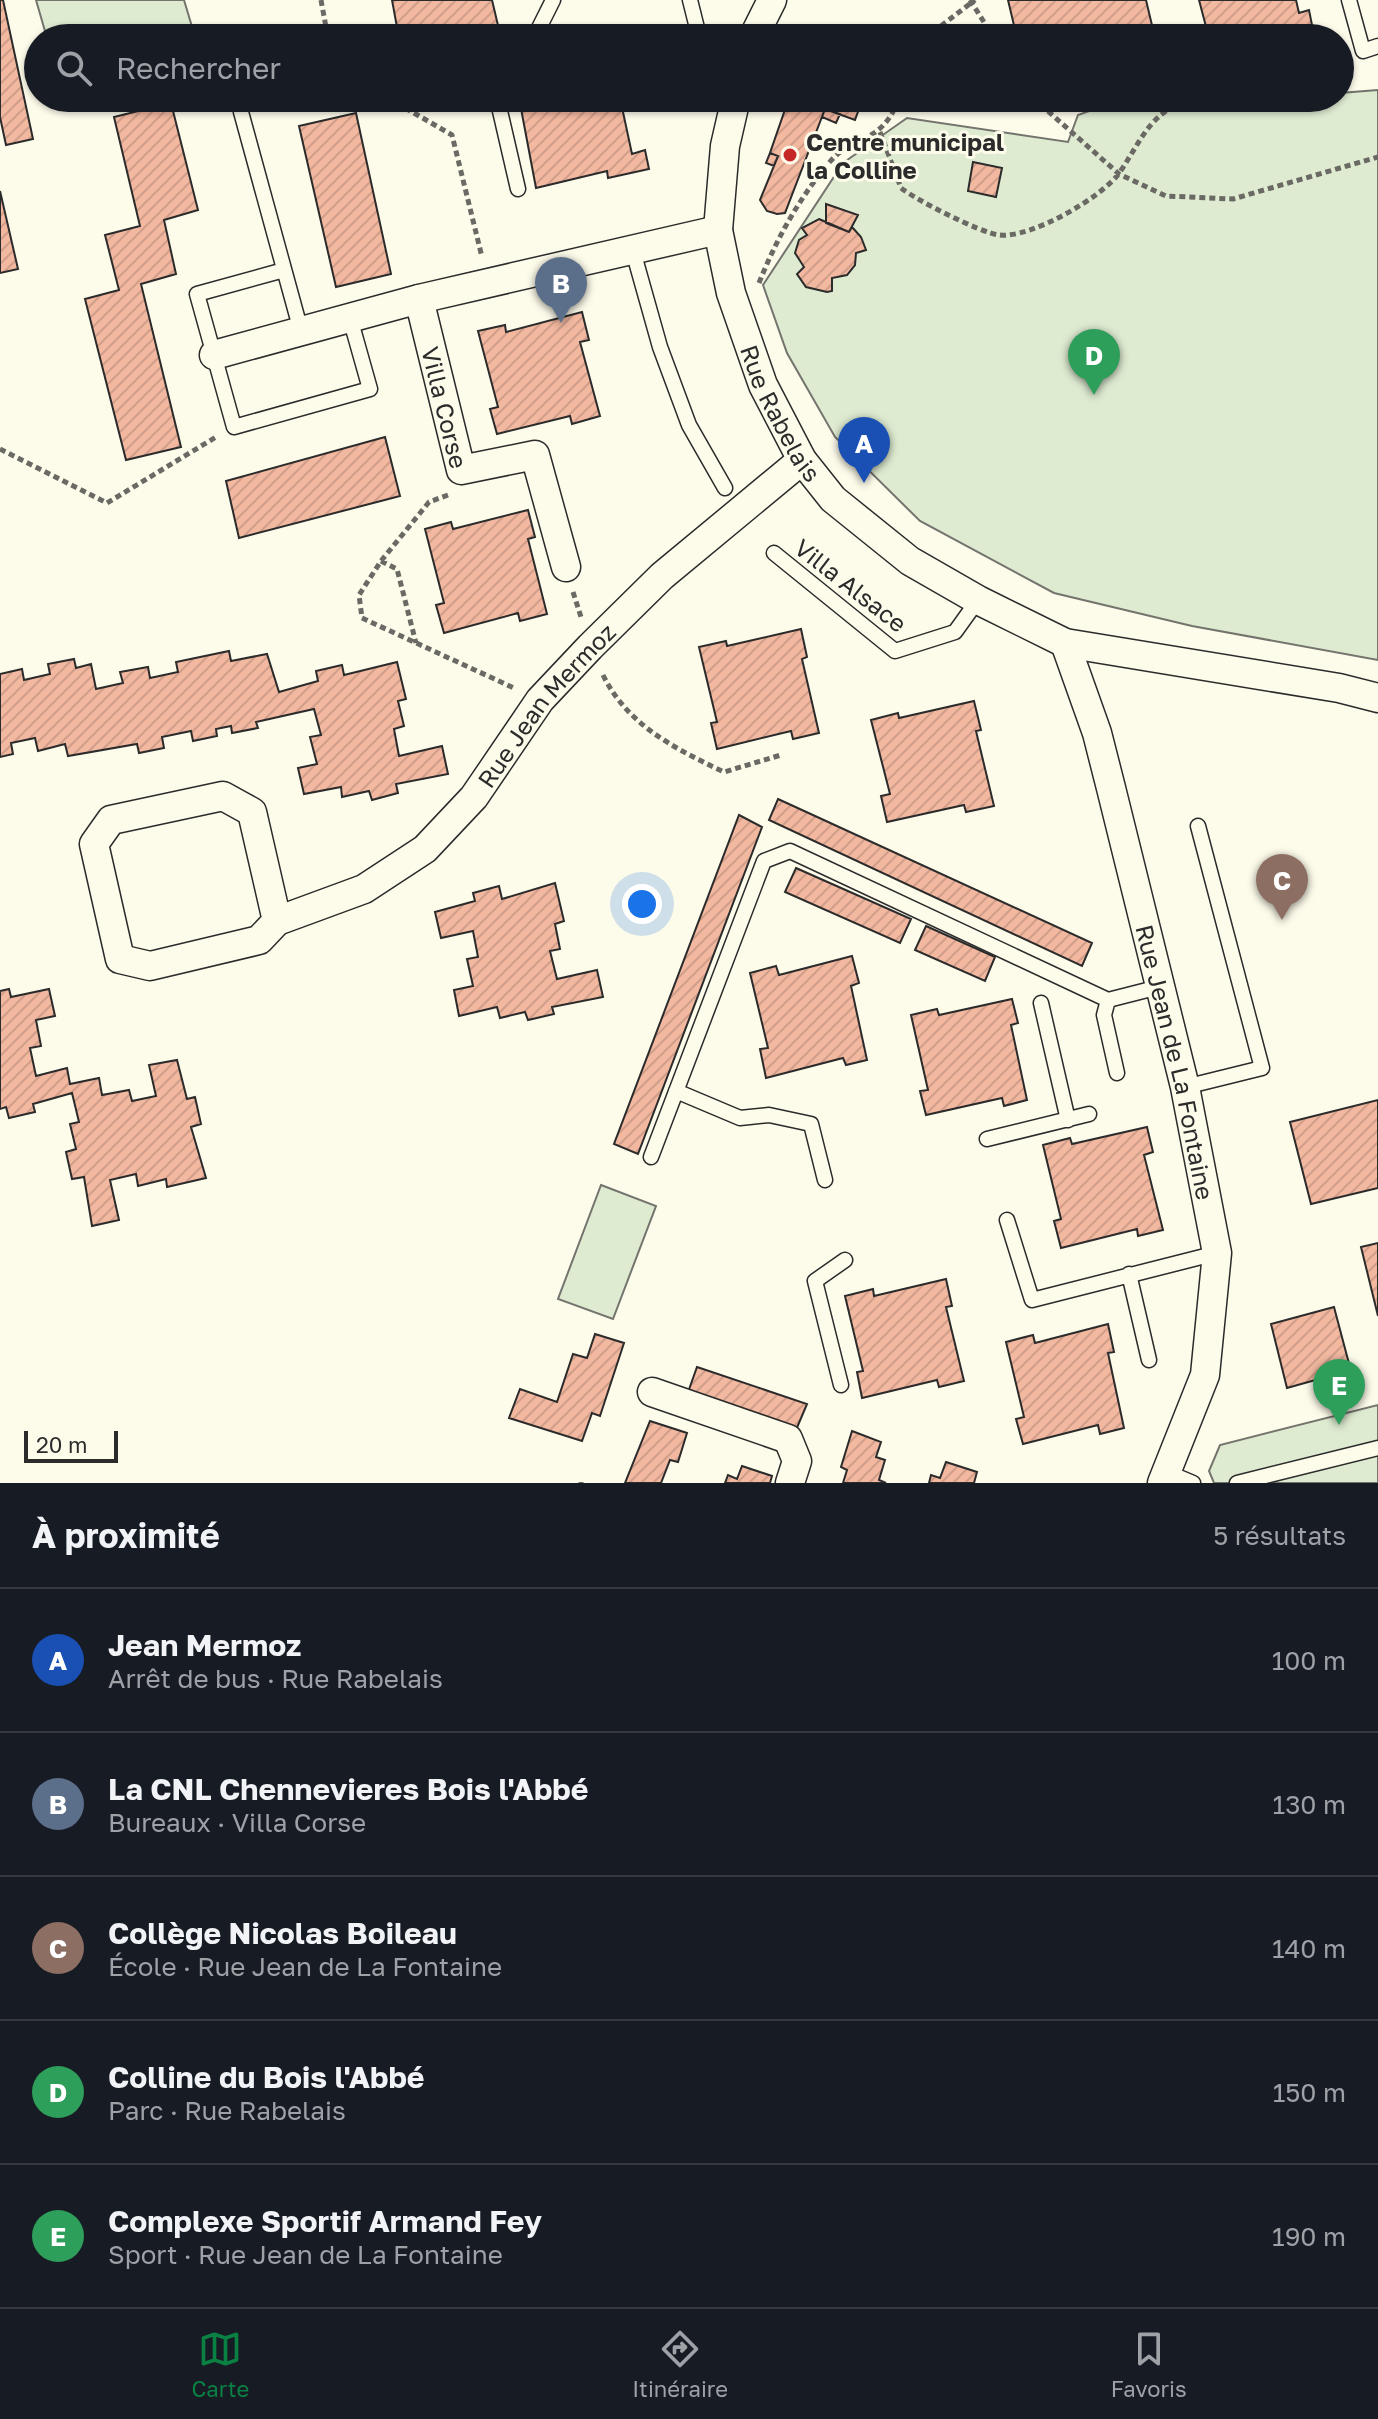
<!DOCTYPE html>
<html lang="fr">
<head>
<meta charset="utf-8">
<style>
	body { margin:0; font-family:"Golos Text",sans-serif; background:#242831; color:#f1f3f6 }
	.scale { position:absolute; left:24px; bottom:20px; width:94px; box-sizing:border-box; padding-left:8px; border:4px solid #2b2b2b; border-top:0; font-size:22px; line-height:28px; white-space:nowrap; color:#2b2b2b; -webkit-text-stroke:6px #fdfbea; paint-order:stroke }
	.you { position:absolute; left:642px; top:904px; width:28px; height:28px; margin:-20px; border:6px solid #fff; border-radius:50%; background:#1a73e8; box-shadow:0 0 0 12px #1a73e833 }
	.badge { display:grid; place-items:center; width:52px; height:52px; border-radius:50%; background:#0b8043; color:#fff; font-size:26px; font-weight:700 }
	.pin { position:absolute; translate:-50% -66px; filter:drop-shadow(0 2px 4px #0008) }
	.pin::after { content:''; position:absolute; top:42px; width:28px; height:24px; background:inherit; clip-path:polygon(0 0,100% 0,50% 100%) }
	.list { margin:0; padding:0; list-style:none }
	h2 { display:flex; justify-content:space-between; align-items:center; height:104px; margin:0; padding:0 32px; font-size:34px }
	h2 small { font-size:26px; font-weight:400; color:#9ea1a6 }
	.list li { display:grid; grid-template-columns:52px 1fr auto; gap:24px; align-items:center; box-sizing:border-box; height:144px; padding:0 32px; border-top:2px solid #363941 }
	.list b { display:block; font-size:30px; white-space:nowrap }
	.list p { margin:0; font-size:26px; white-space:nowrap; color:#9ea1a6 }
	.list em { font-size:26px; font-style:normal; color:#9ea1a6 }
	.icon { flex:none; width:44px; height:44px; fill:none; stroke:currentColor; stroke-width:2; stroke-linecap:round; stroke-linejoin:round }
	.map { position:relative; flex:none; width:1378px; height:1483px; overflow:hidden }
	.search { position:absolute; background:#171b24; box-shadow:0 2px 6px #0004; left:24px; right:24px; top:24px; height:88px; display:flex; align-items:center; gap:20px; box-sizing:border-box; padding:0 28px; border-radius:44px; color:#9ea1a6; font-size:30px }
	.sheet { height:824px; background:#171b24 }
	nav { display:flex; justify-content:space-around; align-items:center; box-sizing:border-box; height:112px; border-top:2px solid #363941; background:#171b24; font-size:22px; color:#9ea1a6 }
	nav a { display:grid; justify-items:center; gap:4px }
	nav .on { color:#0b8043 }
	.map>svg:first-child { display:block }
</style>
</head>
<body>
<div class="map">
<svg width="1378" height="1483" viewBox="0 0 1378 1483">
	<defs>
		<pattern id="building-hatch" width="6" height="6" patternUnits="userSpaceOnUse" patternTransform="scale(2)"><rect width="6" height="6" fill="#f2b8a0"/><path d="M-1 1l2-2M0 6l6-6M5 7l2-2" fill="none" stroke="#d09e8a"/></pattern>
	</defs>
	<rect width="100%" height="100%" fill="#fdfbea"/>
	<!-- green -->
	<path fill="#deebd1" stroke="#74746e" stroke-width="2" d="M 36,0 L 184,0 L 193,30 L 164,38 L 47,38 Z
		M 1378,90 L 1378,660 L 1192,626 L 1054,593 L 920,521 L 835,437 L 787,353 L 763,285 L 843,163 L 907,118 L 1068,142 L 1078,115 L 1125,98 L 1340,98 L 1340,93 Z
		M 601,1185 L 656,1206 L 613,1319 L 558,1299 Z
		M 1378,1405 L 1378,1483 L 1214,1483 L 1209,1471 L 1220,1445 Z"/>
	<!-- building -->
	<path fill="url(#building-hatch)" stroke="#2b2b2b" stroke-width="2" d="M 0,0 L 3,0 L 33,139 L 6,145 L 0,117 Z
		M 392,0 L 492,0 L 501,38 L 399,38 Z
		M 1008,0 L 1146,0 L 1155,38 L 1017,38 Z
		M 1199,0 L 1296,0 L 1299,13 L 1309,10 L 1312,25 L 1266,38 L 1209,38 Z
		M 519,98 L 620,98 L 632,154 L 645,150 L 649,169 L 608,178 L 607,171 L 536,188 Z
		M 789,98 L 863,98 L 855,120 L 825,109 L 785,213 L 777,214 L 767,211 L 760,200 L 778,156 L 770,153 Z
		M 1070,98 L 1100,98 L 1072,105 Z
		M 171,103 L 198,210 L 164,220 L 176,274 L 141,284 L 181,447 L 126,460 L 85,299 L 119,290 L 105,235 L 140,226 L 114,117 Z
		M 825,109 L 840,114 L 836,123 L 822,117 Z
		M 356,113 L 391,274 L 336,287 L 299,126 Z
		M 770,153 L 778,156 L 774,166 L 766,163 Z
		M 973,162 L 1002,168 L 996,197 L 968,191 Z
		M 0,191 L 18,269 L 0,273 Z
		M 826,204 L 858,215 L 849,232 L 826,223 Z
		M 819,219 L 849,232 L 852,227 L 861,237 L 866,250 L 856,253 L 855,265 L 847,275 L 832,278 L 832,291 L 827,292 L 806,287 L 797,274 L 804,267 L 795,253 L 799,240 L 807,235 L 802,228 Z
		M 582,312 L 589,340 L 580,342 L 600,416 L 572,424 L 570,416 L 497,434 L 490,409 L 498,407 L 478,331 L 505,325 L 506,332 Z
		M 385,437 L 400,496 L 239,538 L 226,481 Z
		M 528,510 L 535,537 L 528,539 L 547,614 L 520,621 L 518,613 L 444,633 L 436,605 L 444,603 L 425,529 L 451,522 L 453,529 Z
		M 801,629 L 807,657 L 802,659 L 819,733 L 793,739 L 791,731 L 717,749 L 711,723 L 717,722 L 699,647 L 726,641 L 727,646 Z
		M 229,651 L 231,661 L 267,654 L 279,692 L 318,681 L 316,671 L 342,665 L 344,675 L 397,662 L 406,699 L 398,701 L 404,726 L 394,729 L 399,756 L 442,746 L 448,774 L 396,784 L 398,793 L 372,800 L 369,791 L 342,797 L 341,787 L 304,794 L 298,768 L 317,764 L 310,737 L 321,735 L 314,709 L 256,722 L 258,728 L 232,733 L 231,726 L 216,729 L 217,736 L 193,741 L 191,731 L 162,737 L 164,748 L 139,753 L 137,744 L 68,756 L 65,744 L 38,751 L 35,738 L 11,743 L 13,754 L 0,757 L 0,674 L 22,669 L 24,680 L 50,674 L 48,664 L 74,659 L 76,668 L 91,664 L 96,689 L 123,683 L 120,672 L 148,667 L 150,678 L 178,672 L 176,662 Z
		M 974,701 L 981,730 L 976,731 L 994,806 L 966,812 L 964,805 L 887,822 L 881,796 L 890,794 L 871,720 L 898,713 L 899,718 Z
		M 778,799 L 1092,943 L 1082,966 L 769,820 Z
		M 739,815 L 762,827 L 638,1154 L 614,1144 Z
		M 796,868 L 911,919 L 900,943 L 785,892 Z
		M 555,883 L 564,921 L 555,924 L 560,949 L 550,951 L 557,979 L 597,970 L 603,997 L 552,1007 L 554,1014 L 528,1020 L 525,1012 L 500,1018 L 497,1007 L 459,1016 L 454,990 L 473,986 L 467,959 L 478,957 L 473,931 L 441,938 L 435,912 L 475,901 L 473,893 L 499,886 L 502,899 Z
		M 926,926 L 995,957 L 985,981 L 915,950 Z
		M 852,956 L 859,983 L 851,986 L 867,1060 L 846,1065 L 843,1058 L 766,1078 L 760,1049 L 768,1048 L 750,973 L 776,966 L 779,975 Z
		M 9,989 L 11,997 L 49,989 L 55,1016 L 36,1020 L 41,1046 L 30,1048 L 36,1076 L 67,1068 L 70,1084 L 99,1078 L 102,1095 L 129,1090 L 132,1101 L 156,1096 L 149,1065 L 177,1060 L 187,1099 L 195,1097 L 201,1124 L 191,1127 L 206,1178 L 167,1187 L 166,1179 L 138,1186 L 136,1174 L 110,1180 L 119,1220 L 92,1226 L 84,1177 L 72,1179 L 66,1152 L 76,1149 L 70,1124 L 79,1122 L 72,1093 L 33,1104 L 35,1112 L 9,1118 L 6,1107 L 0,1109 L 0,991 Z
		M 1012,999 L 1018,1023 L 1011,1025 L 1027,1100 L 1004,1106 L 1002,1098 L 926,1115 L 920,1091 L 928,1090 L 911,1015 L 937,1009 L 939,1015 Z
		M 1378,1100 L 1378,1188 L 1311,1204 L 1290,1122 Z
		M 1147,1127 L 1153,1152 L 1144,1155 L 1163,1230 L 1138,1236 L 1137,1229 L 1061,1248 L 1054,1221 L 1061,1219 L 1043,1145 L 1070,1138 L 1072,1144 Z
		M 1378,1243 L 1378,1316 L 1361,1247 Z
		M 946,1279 L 952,1306 L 946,1307 L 964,1381 L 939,1387 L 937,1380 L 862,1398 L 857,1372 L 863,1371 L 845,1296 L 873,1289 L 874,1296 Z
		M 1334,1307 L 1356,1390 L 1324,1397 L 1319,1379 L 1287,1388 L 1271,1324 Z
		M 1108,1324 L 1114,1352 L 1108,1353 L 1124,1428 L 1100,1434 L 1098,1425 L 1023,1444 L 1016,1419 L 1024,1417 L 1006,1342 L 1033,1335 L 1035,1343 Z
		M 595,1334 L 624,1343 L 600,1416 L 592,1413 L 582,1441 L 509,1418 L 520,1389 L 557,1402 L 573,1354 L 587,1358 Z
		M 697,1367 L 807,1404 L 796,1430 L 687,1395 Z
		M 650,1421 L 687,1433 L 678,1462 L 670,1460 L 661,1483 L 625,1483 Z
		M 852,1431 L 881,1442 L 876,1457 L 885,1460 L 879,1480 L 886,1483 L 843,1483 L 847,1470 L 841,1467 Z
		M 946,1462 L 977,1472 L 974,1483 L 929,1483 L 931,1475 L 940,1478 Z
		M 742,1466 L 772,1476 L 770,1483 L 725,1483 L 728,1475 L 737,1479 Z"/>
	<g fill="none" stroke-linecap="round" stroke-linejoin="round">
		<defs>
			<path id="lane" d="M 690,0 L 699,36 L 704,38
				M 1349,0 L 1363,51 L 1378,46
				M 534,38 L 553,0
				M 497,98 L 518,189
				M 241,112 L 301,331
				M 633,251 L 660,347 L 689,425 L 725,488
				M 284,270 L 197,294 L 234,427 L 370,389 L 350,318
				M 774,553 L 895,651 L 955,632 L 978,600
				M 1108,1000 L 1104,1015 L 1117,1073
				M 1041,1003 L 1068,1120
				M 1185,1087 L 1262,1068 L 1198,826
				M 676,1091 L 740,1118 L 769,1115 L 811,1124 L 825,1180
				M 987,1139 L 1089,1114
				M 651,1157 L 764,861 L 790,851 L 1108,1000 L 1159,987
				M 1007,1220 L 1032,1300 L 1217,1253
				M 1129,1274 L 1149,1360
				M 841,1385 L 815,1281 L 845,1260
				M 1167,1472 L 1193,1483
				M 1237,1483 L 1378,1448"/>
			<g id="street">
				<path d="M 753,38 L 772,0"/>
				<path id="s1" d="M 736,98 L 725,146 L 718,230 L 731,293 L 763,385 L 802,460 L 833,499 L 910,561 L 978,600 L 1065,643 L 1339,688 L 1378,698"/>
				<path d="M 419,299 L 718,230"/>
				<path id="s2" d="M 214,355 L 419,299 L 461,470 L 535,455 L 566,567"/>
				<path id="s3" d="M 1065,643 L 1097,733 L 1111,788 L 1185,1087 L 1217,1253 L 1205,1375 L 1162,1483"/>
				<path id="s4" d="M 277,921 L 252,812 L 223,796 L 111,820 L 94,844 L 120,959 L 150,966 L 259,940 L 277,921 L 364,889 L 425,849 L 474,797 L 540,700 L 590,647 L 662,576 L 802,460"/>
				<path d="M 652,1392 L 788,1439 L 797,1461 L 790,1483"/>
			</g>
		</defs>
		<!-- lane casing -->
		<use href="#lane" stroke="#2b2b2b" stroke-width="17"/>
		<!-- street casing -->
		<use href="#street" stroke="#2b2b2b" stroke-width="31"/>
		<!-- path -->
		<path stroke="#6a6964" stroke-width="5" stroke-dasharray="6 4" stroke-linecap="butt" d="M 321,0 L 328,38
			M 970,0 L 994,38
			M 925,38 L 975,0
			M 388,98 L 452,135 L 482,257
			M 1033,98 L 1119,174 L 1166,196 L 1233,199 L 1378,157
			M 880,132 L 901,188 C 916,200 981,233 999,235 C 1030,239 1103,197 1120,172 C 1144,136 1150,111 1195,98
			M 759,283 C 776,240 798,200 828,164 C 852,134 882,146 899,98
			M 0,449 L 107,503 L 216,437
			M 448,495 L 429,502 L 381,561 L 359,595 L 362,618 L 514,688
			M 381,561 L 397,569 L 416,643
			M 573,592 L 581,617
			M 603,675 C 628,726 676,749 724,772 L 781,755
			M 581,1483 L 581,1482"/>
		<!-- lane -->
		<use href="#lane" stroke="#fdfbea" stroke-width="14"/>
		<!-- street -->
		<use href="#street" stroke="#fdfbea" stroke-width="28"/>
	</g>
	<!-- markers -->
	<circle fill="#c62828" stroke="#fdfbea" stroke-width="3" cx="790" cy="155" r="8"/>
	<g text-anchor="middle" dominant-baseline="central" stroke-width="6" stroke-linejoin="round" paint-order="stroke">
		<!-- poi labels -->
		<g font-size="24" font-weight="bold" fill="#2b2b2b" stroke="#fdfbea" text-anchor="start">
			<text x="806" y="141">Centre municipal<tspan x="806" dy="28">la Colline</tspan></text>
		</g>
		<!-- street labels -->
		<g font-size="24" fill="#2b2b2b" stroke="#fdfbea">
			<text stroke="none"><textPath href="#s2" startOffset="324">Villa Corse</textPath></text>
			<text stroke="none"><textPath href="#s1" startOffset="328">Rue Rabelais</textPath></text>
			<text transform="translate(851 585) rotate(38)">Villa Alsace</text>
			<text stroke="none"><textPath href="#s4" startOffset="930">Rue Jean Mermoz</textPath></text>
			<text stroke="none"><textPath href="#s3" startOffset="434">Rue Jean de La Fontaine</textPath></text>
		</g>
	</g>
</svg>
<div class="scale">20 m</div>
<div class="you"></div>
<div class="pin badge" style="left:864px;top:483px;background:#1a4fb4">A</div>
<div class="pin badge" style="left:561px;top:323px;background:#5c6f8a">B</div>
<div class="pin badge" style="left:1282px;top:920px;background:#8d6e63">C</div>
<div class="pin badge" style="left:1094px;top:395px;background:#2e9e5b">D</div>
<div class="pin badge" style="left:1339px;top:1425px;background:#2e9e5b">E</div>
<div class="search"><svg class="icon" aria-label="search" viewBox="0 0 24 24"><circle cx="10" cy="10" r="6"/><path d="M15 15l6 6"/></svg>Rechercher</div>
</div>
<section class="sheet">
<h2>À proximité<small>5 résultats</small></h2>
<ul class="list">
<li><span class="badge" style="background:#1a4fb4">A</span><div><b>Jean Mermoz</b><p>Arrêt de bus · Rue Rabelais</p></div><em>100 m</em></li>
<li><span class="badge" style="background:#5c6f8a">B</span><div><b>La CNL Chennevieres Bois l'Abbé</b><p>Bureaux · Villa Corse</p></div><em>130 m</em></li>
<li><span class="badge" style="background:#8d6e63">C</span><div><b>Collège Nicolas Boileau</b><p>École · Rue Jean de La Fontaine</p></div><em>140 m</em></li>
<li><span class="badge" style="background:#2e9e5b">D</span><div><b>Colline du Bois l'Abbé</b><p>Parc · Rue Rabelais</p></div><em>150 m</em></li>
<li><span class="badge" style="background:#2e9e5b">E</span><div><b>Complexe Sportif Armand Fey</b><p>Sport · Rue Jean de La Fontaine</p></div><em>190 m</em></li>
</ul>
</section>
<nav>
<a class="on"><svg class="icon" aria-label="map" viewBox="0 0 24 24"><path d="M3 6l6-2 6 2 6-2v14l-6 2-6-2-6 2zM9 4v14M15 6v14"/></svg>Carte</a>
<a><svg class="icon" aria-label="directions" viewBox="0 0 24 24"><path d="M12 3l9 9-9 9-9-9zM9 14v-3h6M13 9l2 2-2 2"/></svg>Itinéraire</a>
<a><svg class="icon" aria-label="saved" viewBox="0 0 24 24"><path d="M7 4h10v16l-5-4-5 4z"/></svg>Favoris</a>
</nav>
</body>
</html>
